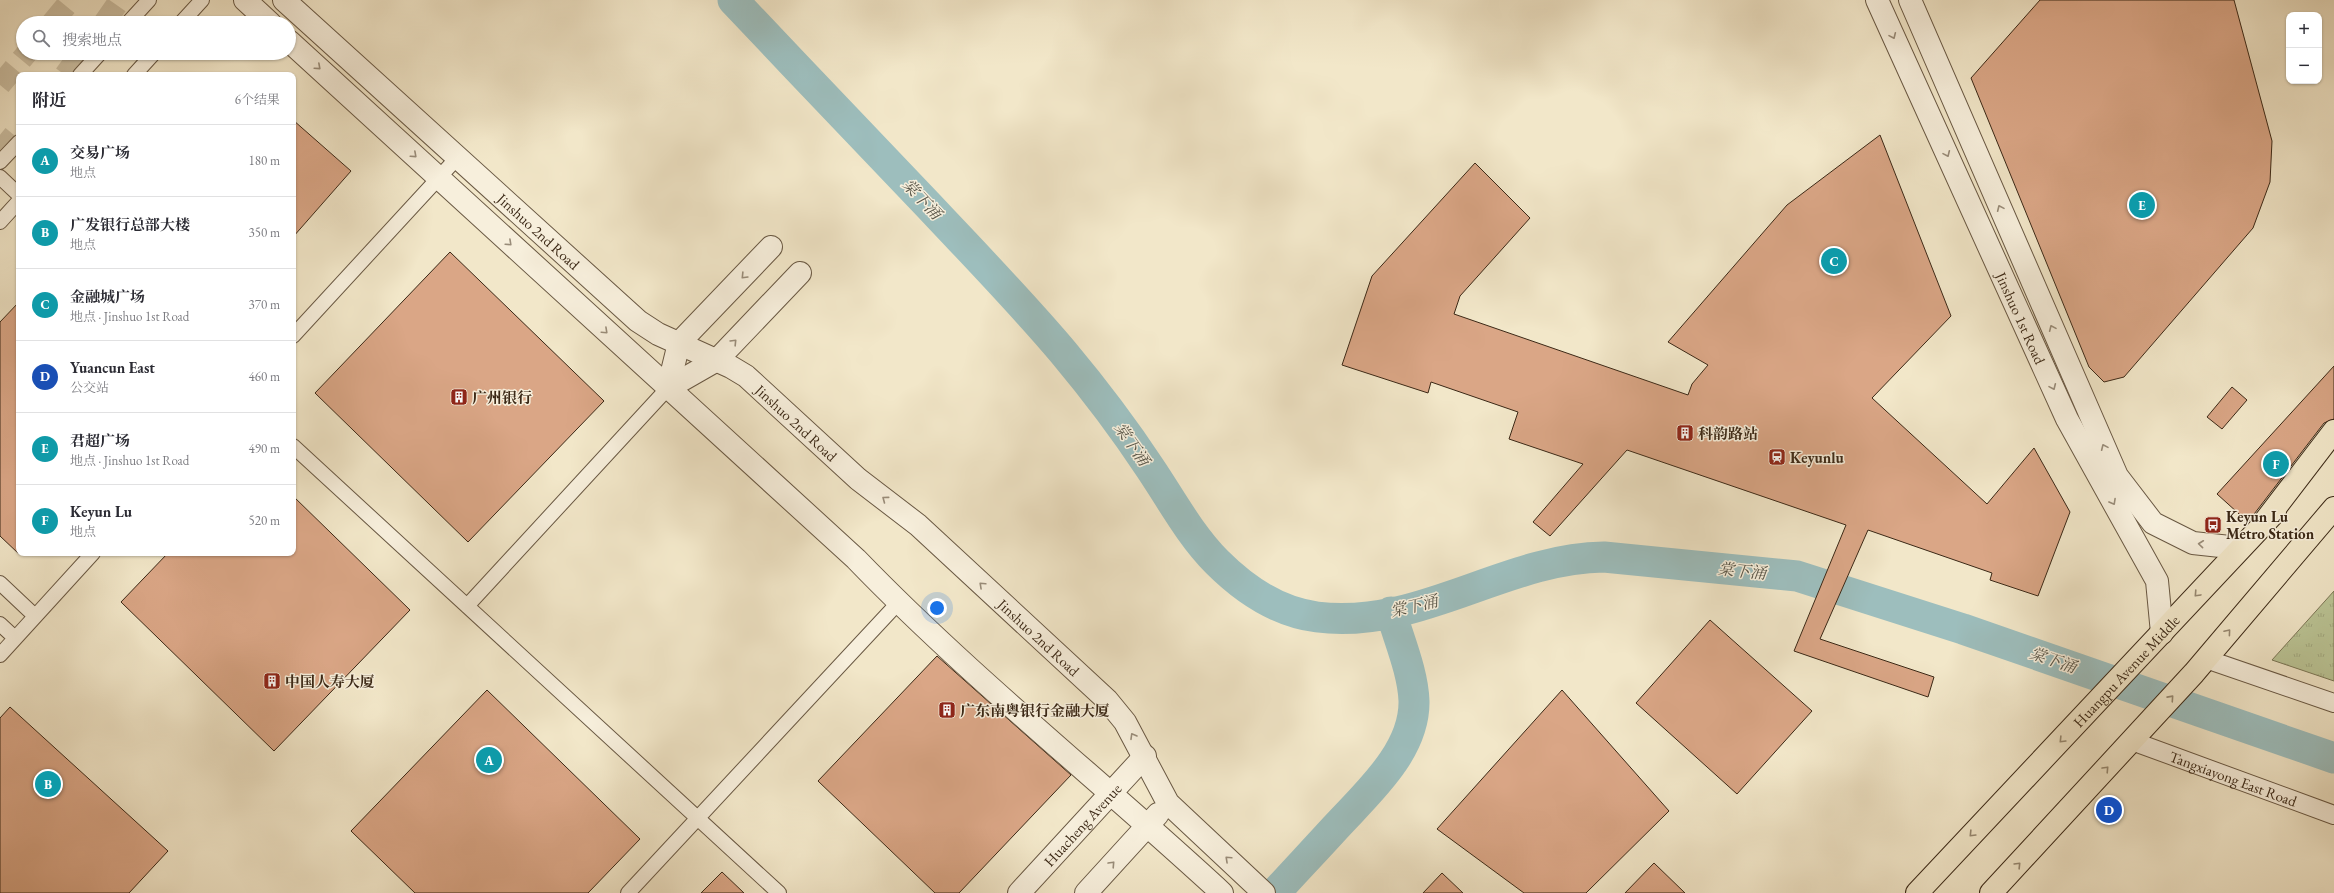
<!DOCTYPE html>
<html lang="zh">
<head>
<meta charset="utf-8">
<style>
	body { margin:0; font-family:"EB Garamond","Noto Serif SC",serif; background:#f7f7f7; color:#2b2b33 }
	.controls { position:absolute; right:12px; top:12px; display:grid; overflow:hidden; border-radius:8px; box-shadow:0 1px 3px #0004 }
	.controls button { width:36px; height:36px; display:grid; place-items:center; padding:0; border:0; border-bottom:1px solid #e1e1e2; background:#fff; color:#2b2b33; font:20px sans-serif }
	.you { position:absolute; left:937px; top:608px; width:14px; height:14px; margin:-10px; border:3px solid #fff; border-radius:50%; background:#1a73e8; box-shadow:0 0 0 6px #1a73e833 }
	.badge { display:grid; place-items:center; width:26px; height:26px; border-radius:50%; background:#8f2418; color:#fff; font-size:13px; font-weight:700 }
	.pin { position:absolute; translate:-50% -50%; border:2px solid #fff; box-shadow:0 1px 4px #0006 }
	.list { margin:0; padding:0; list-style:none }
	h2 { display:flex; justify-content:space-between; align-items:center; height:52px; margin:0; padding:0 16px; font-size:17px }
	h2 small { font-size:13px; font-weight:400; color:#7c7c81 }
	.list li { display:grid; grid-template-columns:26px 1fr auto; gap:12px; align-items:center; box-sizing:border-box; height:72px; padding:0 16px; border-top:1px solid #e1e1e2 }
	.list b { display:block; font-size:15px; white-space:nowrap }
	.list p { margin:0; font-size:13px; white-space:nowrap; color:#7c7c81 }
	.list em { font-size:13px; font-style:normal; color:#7c7c81 }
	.icon { flex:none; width:22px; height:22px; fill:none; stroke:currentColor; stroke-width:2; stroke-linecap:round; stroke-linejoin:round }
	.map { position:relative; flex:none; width:2334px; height:893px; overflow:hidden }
	.search { position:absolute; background:#fff; box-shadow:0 1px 3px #0004; left:16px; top:16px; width:280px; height:44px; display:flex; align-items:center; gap:10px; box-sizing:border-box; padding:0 14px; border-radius:22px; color:#7c7c81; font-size:15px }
	.panel { position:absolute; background:#fff; box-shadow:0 1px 3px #0004; left:16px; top:72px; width:280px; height:484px; border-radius:8px }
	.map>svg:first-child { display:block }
</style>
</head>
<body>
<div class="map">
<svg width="2334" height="893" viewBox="0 0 2334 893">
	<defs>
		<pattern id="grass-tufts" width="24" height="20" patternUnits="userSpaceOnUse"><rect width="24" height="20" fill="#bbc596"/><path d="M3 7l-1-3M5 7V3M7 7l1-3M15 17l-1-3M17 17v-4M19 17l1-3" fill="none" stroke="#a2a981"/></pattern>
	</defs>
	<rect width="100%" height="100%" fill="#f2e7c9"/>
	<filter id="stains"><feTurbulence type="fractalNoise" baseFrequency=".005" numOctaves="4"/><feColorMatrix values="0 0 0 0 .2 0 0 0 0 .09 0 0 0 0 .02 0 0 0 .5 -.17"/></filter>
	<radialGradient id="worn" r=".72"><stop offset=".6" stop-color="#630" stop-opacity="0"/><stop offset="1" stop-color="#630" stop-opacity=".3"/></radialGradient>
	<!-- grass -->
	<path fill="url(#grass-tufts)" stroke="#7b7656" d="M 2334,591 L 2334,681 L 2272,660 Z"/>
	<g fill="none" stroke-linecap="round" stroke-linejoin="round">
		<!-- river -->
		<path stroke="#9dbebd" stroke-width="31" d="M 733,0 C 798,69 864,138 929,206 C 974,254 1020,301 1063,352 C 1094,389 1123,427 1150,468 C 1171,499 1190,535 1217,562 C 1245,590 1278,612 1317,617 C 1419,630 1505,558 1604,557 L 1797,576 L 1963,629 L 2334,758
			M 1275,893 C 1295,871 1315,850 1335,828 C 1366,794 1415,752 1414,701 C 1413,672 1399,640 1391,612"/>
	</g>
	<!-- building -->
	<path fill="#daa686" stroke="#3b2816" d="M 2040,0 L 2234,0 L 2272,141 L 2270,182 L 2253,228 L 2124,377 L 2104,382 L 2089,367 L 1971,78 Z
		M 293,120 L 351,171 L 293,237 Z
		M 1880,135 L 1951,316 L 1872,398 L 1987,504 L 2034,448 L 2070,512 L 2038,596 L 1990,580 L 1992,573 L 1868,530 L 1820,639 L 1934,677 L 1928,697 L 1794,651 L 1846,525 L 1627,450 L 1550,536 L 1533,522 L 1583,464 L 1509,439 L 1518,412 L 1431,382 L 1428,393 L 1342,365 L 1372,276 L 1475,163 L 1530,218 L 1460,296 L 1454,314 L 1688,395 L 1692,384 L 1708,365 L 1668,342 L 1787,205 Z
		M 450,252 L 604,401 L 468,542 L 315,393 Z
		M 19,302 L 19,554 L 0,536 L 0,322 Z
		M 2334,366 L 2334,419 L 2324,423 L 2248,522 L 2217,494 Z
		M 2232,387 L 2247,400 L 2222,429 L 2207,417 Z
		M 293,496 L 410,610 L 274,751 L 121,602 L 168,553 L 293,553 Z
		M 1710,620 L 1812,711 L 1737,794 L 1636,703 Z
		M 937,656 L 1071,775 L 959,893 L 935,893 L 818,781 Z
		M 487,690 L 640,839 L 588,893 L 415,893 L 351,831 Z
		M 1562,690 L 1669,811 L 1586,893 L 1524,893 L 1437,829 Z
		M 10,707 L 168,851 L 129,893 L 0,893 L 0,718 Z
		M 1654,863 L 1685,893 L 1625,893 Z
		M 722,872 L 744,893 L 701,893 Z
		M 1442,873 L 1463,893 L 1423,893 Z"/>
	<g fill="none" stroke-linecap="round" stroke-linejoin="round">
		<!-- secondary-tunnel -->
		<path stroke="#cdc1a5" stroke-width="22" stroke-dasharray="22 11" stroke-linecap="butt" d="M 52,23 L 71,0
			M 104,23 L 120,0
			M 65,75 L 81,53
			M 0,85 L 27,53
			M 0,152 L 19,129"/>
		<defs>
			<path id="pedestrian" d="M 128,23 L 149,0
				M 181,23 L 202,0
				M 80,75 L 100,53
				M 134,75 L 154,53
				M 0,162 L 19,142
				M 0,177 L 19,195
				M 0,222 L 19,201
				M 293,336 L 457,158
				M 293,446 L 779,893
				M 0,583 L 35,616
				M 467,606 L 668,388
				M 0,624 L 15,638
				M 0,655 L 93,553
				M 628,893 L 898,603"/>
			<g id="minor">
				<path d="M 2206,659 L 2334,703"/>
				<path id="s1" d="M 2132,741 L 2334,815"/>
			</g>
			<g id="tertiary">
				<path d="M 245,0 L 270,23"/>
				<path id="s2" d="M 284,0 L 638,321 L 658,334 L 731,367 L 746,376 L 858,479 L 918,525 L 1107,700 L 1125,722 L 1168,803 L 1264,893"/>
				<path id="s3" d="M 1877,0 L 2067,419 L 2157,581 L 2162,633"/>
				<path d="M 1910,0 L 2117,476 L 2153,523 L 2193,543 L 2239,548"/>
				<path d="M 289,41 L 856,559 C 971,678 1101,781 1222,893"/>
				<path d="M 668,388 L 679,343 L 771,247"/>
				<path d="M 668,388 L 717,360 L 800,273"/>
				<path id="s4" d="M 1019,893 L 1145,756"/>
				<path d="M 1086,893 L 1158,814"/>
			</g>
			<g id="primary">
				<path id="s5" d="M 1917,893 L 2275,512"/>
				<path d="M 1991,893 L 2194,673 L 2334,508"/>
			</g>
			<path id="trunk" d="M 2262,525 L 2334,431"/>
		</defs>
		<!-- pedestrian casing -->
		<use href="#pedestrian" stroke="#695843" stroke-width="16"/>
		<!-- minor casing -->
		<use href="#minor" stroke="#695843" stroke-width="20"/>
		<!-- tertiary casing -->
		<use href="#tertiary" stroke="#695843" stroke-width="24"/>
		<!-- primary casing -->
		<use href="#primary" stroke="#3b2816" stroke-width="24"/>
		<!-- trunk casing -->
		<use href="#trunk" stroke="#3b2816" stroke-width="24"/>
		<!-- pedestrian -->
		<use href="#pedestrian" stroke="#f7efdc" stroke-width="14"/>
		<!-- minor -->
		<use href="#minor" stroke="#f7efdc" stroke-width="18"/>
		<!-- tertiary -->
		<use href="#tertiary" stroke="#f7efdc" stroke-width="22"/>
		<!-- primary -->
		<use href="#primary" stroke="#f2e7c9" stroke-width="22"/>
		<!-- trunk -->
		<use href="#trunk" stroke="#f2e7c9" stroke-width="22"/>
	</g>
	<!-- one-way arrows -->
	<defs><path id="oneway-chevron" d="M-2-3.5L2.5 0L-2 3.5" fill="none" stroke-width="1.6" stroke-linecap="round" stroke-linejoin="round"/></defs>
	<g stroke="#998c79">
		<use href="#oneway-chevron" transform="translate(1893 36) rotate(66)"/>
		<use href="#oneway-chevron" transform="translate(318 67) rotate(42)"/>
		<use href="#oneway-chevron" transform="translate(1947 154) rotate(66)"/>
		<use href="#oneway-chevron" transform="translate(414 155) rotate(42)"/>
		<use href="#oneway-chevron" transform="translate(2000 208) rotate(-114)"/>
		<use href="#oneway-chevron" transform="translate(509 243) rotate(43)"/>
		<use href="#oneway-chevron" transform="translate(744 276) rotate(134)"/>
		<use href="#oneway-chevron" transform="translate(2052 328) rotate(-114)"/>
		<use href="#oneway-chevron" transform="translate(605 331) rotate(43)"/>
		<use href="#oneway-chevron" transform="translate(734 342) rotate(-46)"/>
		<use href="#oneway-chevron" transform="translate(2053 387) rotate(66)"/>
		<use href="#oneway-chevron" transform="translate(2104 447) rotate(-114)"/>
		<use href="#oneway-chevron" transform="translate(885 499) rotate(-143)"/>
		<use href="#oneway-chevron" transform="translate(2113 502) rotate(61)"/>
		<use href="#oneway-chevron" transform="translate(2201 544) rotate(-174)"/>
		<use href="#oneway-chevron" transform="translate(982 585) rotate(-137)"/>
		<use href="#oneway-chevron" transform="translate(1133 736) rotate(-120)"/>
		<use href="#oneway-chevron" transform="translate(1228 859) rotate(-137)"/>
		<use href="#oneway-chevron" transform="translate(1112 864) rotate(-47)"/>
	</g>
	<g stroke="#968870">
		<use href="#oneway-chevron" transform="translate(2197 594) rotate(133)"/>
		<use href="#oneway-chevron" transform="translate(2228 632) rotate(-50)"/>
		<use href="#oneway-chevron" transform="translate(2171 698) rotate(-48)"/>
		<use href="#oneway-chevron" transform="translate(2062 740) rotate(134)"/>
		<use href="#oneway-chevron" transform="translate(2106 769) rotate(-47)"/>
		<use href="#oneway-chevron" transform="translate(1972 834) rotate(134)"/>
		<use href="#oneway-chevron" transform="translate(2018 865) rotate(-46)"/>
	</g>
	<!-- icons -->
	<defs>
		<symbol id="building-square" viewBox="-11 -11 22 22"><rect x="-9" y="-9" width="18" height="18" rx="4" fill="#8f2418" stroke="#f7efdc"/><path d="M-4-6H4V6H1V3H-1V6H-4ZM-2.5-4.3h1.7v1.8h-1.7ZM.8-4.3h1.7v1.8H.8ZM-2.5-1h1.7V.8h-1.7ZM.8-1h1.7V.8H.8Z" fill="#fff"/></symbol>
		<symbol id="station-square" viewBox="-11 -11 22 22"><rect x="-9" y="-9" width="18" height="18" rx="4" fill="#8f2418" stroke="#f7efdc"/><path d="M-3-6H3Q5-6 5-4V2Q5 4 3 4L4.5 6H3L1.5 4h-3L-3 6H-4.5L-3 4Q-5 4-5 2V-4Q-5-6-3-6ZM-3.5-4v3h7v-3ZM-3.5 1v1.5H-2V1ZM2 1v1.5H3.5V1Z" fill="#fff"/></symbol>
		<symbol id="bus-square" viewBox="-11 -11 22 22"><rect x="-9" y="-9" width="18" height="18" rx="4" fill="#8f2418" stroke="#f7efdc"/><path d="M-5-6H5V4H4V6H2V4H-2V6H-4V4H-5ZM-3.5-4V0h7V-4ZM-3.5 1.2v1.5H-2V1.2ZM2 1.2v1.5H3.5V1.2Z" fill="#fff"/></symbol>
	</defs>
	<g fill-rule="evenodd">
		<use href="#building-square" x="449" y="387" width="20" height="20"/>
		<use href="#building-square" x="1675" y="423" width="20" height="20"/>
		<use href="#station-square" x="1767" y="447" width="20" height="20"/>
		<use href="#bus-square" x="2203" y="515" width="20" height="20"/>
		<use href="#building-square" x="262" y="671" width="20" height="20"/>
		<use href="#building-square" x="937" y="700" width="20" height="20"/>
	</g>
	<g text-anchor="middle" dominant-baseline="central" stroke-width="3" stroke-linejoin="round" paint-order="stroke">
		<!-- street labels -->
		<g font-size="15" fill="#3b2816" stroke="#f7efdc">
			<text stroke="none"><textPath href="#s2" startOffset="344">Jinshuo 2nd Road</textPath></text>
			<text stroke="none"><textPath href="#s3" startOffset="349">Jinshuo 1st Road</textPath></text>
			<text stroke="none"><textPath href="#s2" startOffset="668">Jinshuo 2nd Road</textPath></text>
			<text stroke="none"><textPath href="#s2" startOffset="992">Jinshuo 2nd Road</textPath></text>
			<text stroke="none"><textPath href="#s5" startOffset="305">Huangpu Avenue Middle</textPath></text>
			<text stroke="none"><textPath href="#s1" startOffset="108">Tangxiayong East Road</textPath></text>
			<text stroke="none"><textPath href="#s4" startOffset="93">Huacheng Avenue</textPath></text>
		</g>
		<!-- poi labels -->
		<g font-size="15" font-weight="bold" fill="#3b2816" stroke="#f7efdc" text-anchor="start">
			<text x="472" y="397">广州银行</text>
			<text x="1698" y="433">科韵路站</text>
			<text x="1790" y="457">Keyunlu</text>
			<text x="2226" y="516">Keyun Lu<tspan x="2226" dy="17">Metro Station</tspan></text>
			<text x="285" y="681">中国人寿大厦</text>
			<text x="960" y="710">广东南粤银行金融大厦</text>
		</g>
		<!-- water labels -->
		<g font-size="16" font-style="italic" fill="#585548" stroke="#f7efdc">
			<text transform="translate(922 199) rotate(47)">棠下涌</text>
			<text transform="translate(1132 444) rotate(55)">棠下涌</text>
			<text transform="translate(1742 571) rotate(6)">棠下涌</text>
			<text transform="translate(1414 606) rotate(-13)">棠下涌</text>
			<text transform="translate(2053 660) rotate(19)">棠下涌</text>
		</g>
	</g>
	<rect width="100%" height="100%" filter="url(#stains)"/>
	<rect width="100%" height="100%" fill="url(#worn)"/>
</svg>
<div class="controls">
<button>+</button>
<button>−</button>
</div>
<div class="you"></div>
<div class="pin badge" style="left:489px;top:760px;background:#0f9aa8">A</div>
<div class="pin badge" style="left:48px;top:784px;background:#0f9aa8">B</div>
<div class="pin badge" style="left:1834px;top:261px;background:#0f9aa8">C</div>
<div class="pin badge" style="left:2109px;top:810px;background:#1a4fb4">D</div>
<div class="pin badge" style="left:2142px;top:205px;background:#0f9aa8">E</div>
<div class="pin badge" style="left:2276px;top:464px;background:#0f9aa8">F</div>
<div class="search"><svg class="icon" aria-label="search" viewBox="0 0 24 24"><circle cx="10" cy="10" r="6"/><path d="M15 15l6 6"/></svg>搜索地点</div>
<section class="panel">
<h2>附近<small>6个结果</small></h2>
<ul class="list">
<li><span class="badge" style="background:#0f9aa8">A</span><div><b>交易广场</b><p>地点</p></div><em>180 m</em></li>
<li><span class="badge" style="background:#0f9aa8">B</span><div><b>广发银行总部大楼</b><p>地点</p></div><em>350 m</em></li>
<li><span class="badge" style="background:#0f9aa8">C</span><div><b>金融城广场</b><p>地点 · Jinshuo 1st Road</p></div><em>370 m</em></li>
<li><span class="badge" style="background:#1a4fb4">D</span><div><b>Yuancun East</b><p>公交站</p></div><em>460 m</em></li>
<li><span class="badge" style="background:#0f9aa8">E</span><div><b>君超广场</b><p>地点 · Jinshuo 1st Road</p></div><em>490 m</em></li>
<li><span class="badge" style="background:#0f9aa8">F</span><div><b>Keyun Lu</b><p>地点</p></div><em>520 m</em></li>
</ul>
</section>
</div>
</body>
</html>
